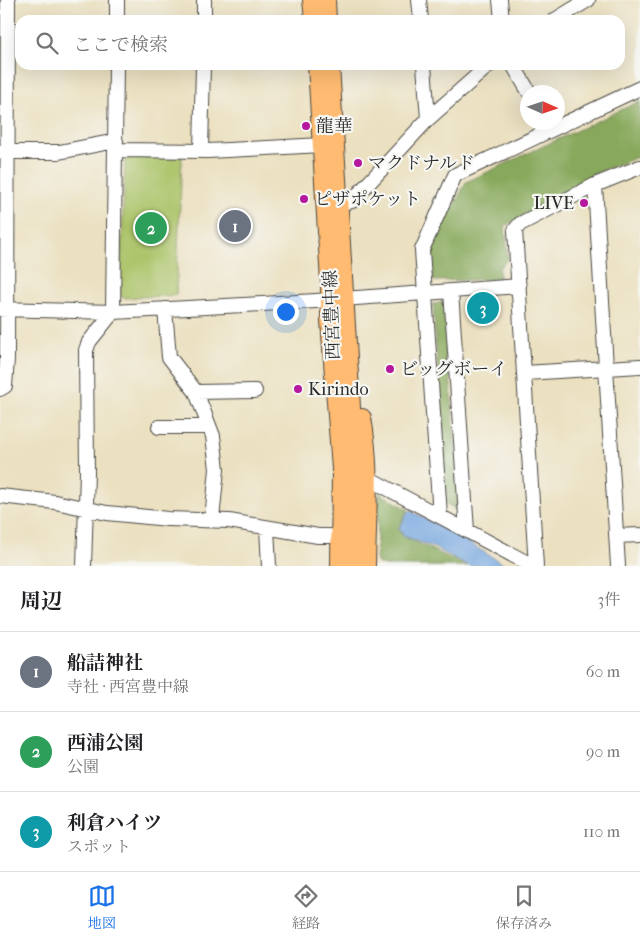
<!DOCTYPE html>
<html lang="ja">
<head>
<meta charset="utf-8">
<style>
	body { margin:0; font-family:"IM FELL French Canon","Noto Serif JP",serif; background:#f2f2f2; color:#202124 }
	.compass { position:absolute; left:520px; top:85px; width:45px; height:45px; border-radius:50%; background:#fff; box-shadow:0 5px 20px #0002; rotate:93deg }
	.you { position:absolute; left:285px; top:311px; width:18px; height:18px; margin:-12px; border:4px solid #fff; border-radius:50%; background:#1a73e8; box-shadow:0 0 0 8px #1a73e833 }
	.badge { display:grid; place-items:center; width:32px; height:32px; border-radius:50%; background:#1a73e8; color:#fff; font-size:16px; font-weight:700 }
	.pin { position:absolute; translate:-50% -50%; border:2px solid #fff; box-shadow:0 1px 5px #0006 }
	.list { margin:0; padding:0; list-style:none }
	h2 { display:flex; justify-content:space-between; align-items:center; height:65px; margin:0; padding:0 20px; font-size:21px }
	h2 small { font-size:16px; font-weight:400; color:#757577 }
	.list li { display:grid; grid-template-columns:32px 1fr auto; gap:15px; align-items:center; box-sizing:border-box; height:80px; padding:0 20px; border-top:1px solid #e0e0e0 }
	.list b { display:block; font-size:19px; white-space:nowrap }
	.list p { margin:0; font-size:16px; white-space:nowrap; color:#757577 }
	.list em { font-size:16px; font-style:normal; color:#757577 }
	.icon { flex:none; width:28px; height:28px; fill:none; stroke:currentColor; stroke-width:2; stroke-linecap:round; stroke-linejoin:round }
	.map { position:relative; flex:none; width:640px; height:566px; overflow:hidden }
	.search { position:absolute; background:#fff; box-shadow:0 5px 20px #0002; left:15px; right:15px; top:15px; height:55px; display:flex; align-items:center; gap:12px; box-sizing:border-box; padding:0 18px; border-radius:15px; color:#757577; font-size:19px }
	.sheet { height:305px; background:#fff }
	nav { display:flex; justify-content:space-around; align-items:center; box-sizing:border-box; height:70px; border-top:1px solid #e0e0e0; background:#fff; font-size:14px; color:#757577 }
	nav a { display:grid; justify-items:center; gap:2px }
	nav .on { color:#1a73e8 }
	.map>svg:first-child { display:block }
</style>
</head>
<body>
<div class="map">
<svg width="640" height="566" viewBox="0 0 640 566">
	<rect width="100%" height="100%" fill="#f6f6f2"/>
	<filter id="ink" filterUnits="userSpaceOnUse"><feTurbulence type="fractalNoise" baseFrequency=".02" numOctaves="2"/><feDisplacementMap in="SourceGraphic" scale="10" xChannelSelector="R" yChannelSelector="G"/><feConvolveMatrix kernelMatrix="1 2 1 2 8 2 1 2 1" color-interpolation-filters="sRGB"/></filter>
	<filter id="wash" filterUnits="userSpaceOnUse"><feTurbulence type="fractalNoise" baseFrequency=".0096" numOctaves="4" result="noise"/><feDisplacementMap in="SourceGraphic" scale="20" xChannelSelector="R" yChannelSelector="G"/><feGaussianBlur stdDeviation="1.12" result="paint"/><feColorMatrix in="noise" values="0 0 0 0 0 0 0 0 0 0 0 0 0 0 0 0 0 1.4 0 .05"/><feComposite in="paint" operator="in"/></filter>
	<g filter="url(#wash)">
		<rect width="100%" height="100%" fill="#ebe0bf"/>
		<!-- green -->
		<path fill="#abc368" stroke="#6b774a" d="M 130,157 L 182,157 L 176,295 L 125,298 L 120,296 L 125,161 Z"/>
		<!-- forest -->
		<path fill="#88a95c" stroke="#5a6a44" d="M 640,101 L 640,156 L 596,173 L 505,226 L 508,259 L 499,268 L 499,279 L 434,281 L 429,252 L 466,182 Z
			M 445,302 L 460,512 L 447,504 L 433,304 Z
			M 379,493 L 408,509 L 398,529 L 403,536 L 467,566 L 384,566 L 376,562 Z"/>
		<!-- water -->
		<path fill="#74a6df" stroke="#506885" d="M 409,510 L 449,531 L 507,566 L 469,566 L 435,548 L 404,536 L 399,529 Z"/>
	</g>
	<g filter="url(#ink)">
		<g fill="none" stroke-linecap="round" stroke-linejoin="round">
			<defs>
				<path id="minor" d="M 419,0 L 421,20
					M 500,0 L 502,20
					M 117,20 L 117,0
					M 204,20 L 204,0
					M 555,20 L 588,0
					M 424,65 L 428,119
					M 513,65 L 529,92
					M 116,150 L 208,151 L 322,145
					M 201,151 L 203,65
					M 0,152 L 59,152 L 116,141
					M 595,185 L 618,566
					M 339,204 L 352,201 L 428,119 L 489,65
					M 451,291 L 467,531
					M 0,309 L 113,312 L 116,65
					M 165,309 L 169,357 L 196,392 L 213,436 L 217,469 L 212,519
					M 525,373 L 640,366
					M 0,389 L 5,386 L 7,359 L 8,0
					M 196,392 L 255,391
					M 159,427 L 208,427
					M 368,478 L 533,566
					M 0,496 L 55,502 L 107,513 L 168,519 L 229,521 L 318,536 L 330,536
					M 440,516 L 422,250 L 455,175 L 640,88
					M 267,528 L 269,566
					M 616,536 L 640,535
					M 84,566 L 87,473 L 86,350 L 89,342 L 113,312 L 316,301 L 519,286
					M 536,566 L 515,230 L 520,224 L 595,185 L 640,167"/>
				<path id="major" d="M 312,0 L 314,20
					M 326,0 L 327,20
					M 317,65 L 330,282 L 330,321 L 341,469 L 340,566
					M 330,65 L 355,472 L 354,566
					M 362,418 C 371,467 367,516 366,566"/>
			</defs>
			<!-- minor casing -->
			<use href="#minor" stroke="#484641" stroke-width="16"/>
			<!-- major casing -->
			<use href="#major" stroke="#484641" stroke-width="20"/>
			<!-- minor -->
			<use href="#minor" stroke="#fff" stroke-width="14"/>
			<!-- major -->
			<use href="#major" stroke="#ffbb71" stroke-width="18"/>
		</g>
	</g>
	<!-- markers -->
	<g fill="#b5179e" stroke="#f6f6f2" stroke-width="2">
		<circle cx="306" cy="126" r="5"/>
		<circle cx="358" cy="163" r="5"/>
		<circle cx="304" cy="199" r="5"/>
		<circle cx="584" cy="203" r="5"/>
		<circle cx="390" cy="369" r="5"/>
		<circle cx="298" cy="389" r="5"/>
	</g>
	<g text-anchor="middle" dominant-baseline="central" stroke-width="4.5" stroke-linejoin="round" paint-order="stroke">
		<!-- poi labels -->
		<g font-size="18" fill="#2b2b2b" stroke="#f6f6f2" text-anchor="start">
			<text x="316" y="126">龍華</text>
			<text x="368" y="163">マクドナルド</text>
			<text x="314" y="199">ピザポケット</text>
			<text x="574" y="203" text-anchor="end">LIVE</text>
			<text x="400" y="369">ビッグボーイ</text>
			<text x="308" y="389">Kirindo</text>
		</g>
		<!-- street labels -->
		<g font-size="18" fill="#2b2b2b" stroke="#f6f6f2">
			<text transform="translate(332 315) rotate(-92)">西宮豊中線</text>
		</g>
	</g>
</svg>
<svg class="compass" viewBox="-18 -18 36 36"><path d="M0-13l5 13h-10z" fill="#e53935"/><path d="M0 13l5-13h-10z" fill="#757577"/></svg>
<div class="you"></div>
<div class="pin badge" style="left:235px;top:226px;background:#6b7280">1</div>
<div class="pin badge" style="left:151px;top:228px;background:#2e9e5b">2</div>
<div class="pin badge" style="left:483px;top:308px;background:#0f9aa8">3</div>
<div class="search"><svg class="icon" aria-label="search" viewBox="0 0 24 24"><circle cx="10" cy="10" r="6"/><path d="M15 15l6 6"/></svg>ここで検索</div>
</div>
<section class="sheet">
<h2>周辺<small>3件</small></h2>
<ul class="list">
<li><span class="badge" style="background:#6b7280">1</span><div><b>船詰神社</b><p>寺社 · 西宮豊中線</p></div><em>60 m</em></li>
<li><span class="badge" style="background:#2e9e5b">2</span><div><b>西浦公園</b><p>公園</p></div><em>90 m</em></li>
<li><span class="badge" style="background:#0f9aa8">3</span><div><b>利倉ハイツ</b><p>スポット</p></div><em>110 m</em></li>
</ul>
</section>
<nav>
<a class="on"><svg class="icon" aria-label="map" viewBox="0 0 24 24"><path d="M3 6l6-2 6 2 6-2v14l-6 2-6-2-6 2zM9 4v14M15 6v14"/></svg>地図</a>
<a><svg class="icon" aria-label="directions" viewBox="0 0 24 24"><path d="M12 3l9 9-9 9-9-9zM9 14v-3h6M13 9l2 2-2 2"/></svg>経路</a>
<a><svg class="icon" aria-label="saved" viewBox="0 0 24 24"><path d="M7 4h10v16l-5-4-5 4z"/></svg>保存済み</a>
</nav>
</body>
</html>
